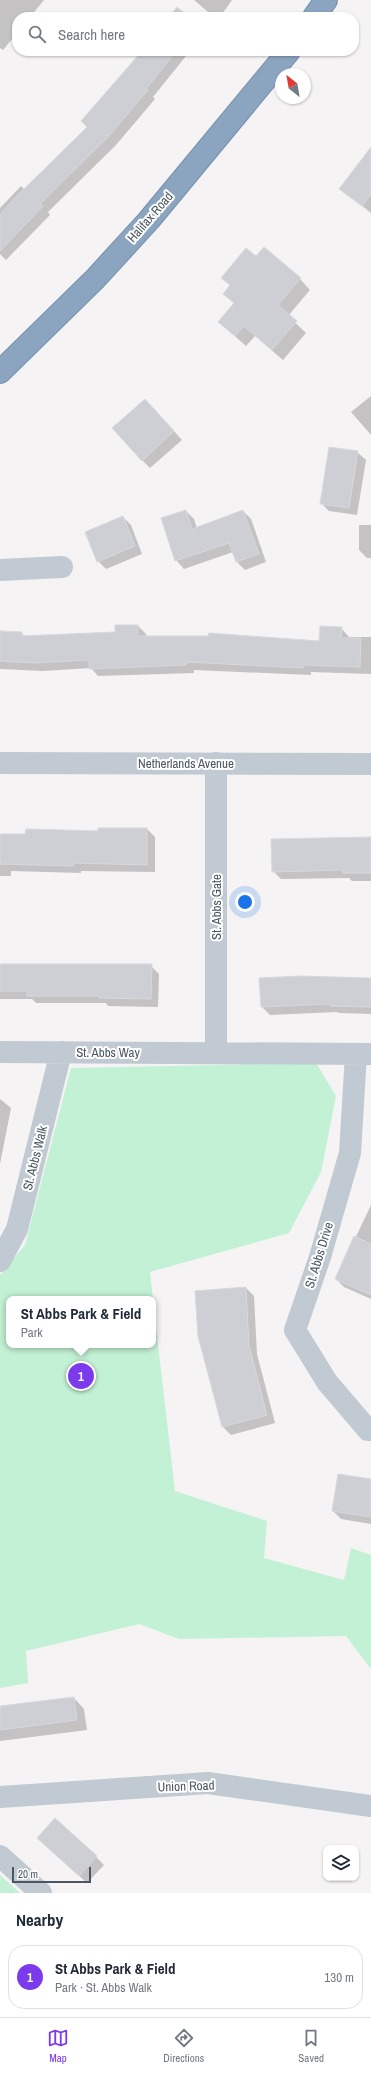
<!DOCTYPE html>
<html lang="en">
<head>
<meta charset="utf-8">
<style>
	body { margin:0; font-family:"Archivo Narrow",sans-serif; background:#f6f6f7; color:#1f2937 }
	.controls { position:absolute; right:12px; bottom:12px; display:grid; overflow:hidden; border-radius:8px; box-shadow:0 1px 3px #0004 }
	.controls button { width:36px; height:36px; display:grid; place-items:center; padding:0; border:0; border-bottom:1px solid #e0e1e3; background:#fff; color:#1f2937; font:20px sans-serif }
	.compass { position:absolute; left:275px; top:68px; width:36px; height:36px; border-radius:50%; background:#fff; box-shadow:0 1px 3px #0004; rotate:329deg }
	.scale { position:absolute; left:12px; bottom:10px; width:79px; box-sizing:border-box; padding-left:4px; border:2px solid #4a5661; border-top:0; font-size:11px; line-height:14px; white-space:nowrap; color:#4a5661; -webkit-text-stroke:3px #fff; paint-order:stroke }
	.you { position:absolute; left:245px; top:902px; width:14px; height:14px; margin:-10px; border:3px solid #fff; border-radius:50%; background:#1a73e8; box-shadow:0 0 0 6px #1a73e833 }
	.badge { display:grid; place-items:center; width:26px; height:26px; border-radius:50%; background:#7c3aed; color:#fff; font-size:13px; font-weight:700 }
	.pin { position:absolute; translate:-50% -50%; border:2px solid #fff; box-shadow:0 1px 4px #0006 }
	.popup { position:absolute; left:6px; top:1296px; width:150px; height:52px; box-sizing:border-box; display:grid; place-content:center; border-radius:8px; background:#fff; filter:drop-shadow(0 1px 3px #0005); font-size:13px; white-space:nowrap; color:#747a83 }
	.popup b { font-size:15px; color:#1f2937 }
	.popup::after { content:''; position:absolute; left:50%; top:100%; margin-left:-8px; border:8px solid transparent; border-top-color:#fff }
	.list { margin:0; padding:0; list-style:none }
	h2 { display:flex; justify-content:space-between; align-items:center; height:52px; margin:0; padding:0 16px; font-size:17px }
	h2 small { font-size:13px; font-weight:400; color:#747a83 }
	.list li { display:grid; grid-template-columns:26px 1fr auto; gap:12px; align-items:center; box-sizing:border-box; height:64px; margin:0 8px 8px; padding:0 8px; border:1px solid #e0e1e3; border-radius:16px }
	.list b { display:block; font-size:15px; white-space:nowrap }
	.list p { margin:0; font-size:13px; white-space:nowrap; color:#747a83 }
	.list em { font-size:13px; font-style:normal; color:#747a83 }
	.icon { flex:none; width:22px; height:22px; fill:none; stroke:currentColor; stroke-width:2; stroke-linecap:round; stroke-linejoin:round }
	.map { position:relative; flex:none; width:371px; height:1893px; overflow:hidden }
	.search { position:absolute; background:#fff; box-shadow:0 1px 3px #0004; left:12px; right:12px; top:12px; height:44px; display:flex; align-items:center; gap:10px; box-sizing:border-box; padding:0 14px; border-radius:16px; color:#747a83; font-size:15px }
	.sheet { height:124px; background:#fff }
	nav { display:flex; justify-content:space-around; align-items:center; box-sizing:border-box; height:56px; border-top:1px solid #e0e1e3; background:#fff; font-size:11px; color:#747a83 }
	nav a { display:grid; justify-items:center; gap:2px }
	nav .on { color:#7c3aed }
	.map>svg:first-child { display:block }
</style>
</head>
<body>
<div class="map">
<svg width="371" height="1893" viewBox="0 0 371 1893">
	<rect width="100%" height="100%" fill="#f5f3f3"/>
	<!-- green -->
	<path fill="#c3f1d5" d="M 316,1063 L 336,1096 L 321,1172 L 289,1233 L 150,1272 L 153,1299 L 9,1299 L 9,1345 L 153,1345 L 153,1301 L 175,1491 L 267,1521 L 264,1558 L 344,1580 L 351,1548 L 371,1555 L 371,1669 L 346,1636 L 179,1639 L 139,1624 L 26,1651 L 28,1683 L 0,1688 L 0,1275 L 25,1245 L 71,1068 Z
		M 0,1875 L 20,1893 L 0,1893 Z"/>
	<!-- shadow -->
	<path fill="#0003" d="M 0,0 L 44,0 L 30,17 L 17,17 L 17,33 L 3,50 L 0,48 Z
		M 194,0 L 232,0 L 220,17 L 214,17 Z
		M 143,51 L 190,51 L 153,97 L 155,99 L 116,145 L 48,212 L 50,215 L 6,260 L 0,254 L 0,208 L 21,186 L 25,190 L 88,127 Z
		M 371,148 L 371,213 L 341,189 Z
		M 223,278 L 300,279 L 310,290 L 288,316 L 306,333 L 283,360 L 255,336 L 246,346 L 219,322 L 235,304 L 224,294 L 231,286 Z
		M 371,396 L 371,435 L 351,412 Z
		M 153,408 L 182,440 L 150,468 L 142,460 Z
		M 357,452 L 366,460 L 357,515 L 329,511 L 321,503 Z
		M 186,511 L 194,519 L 197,529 L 243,511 L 251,519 L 266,562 L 245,570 L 237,562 L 233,552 L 184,569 L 176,560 Z
		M 123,517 L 131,525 L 142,554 L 106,569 L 98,561 Z
		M 359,525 L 371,525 L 371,558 L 367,558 L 359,550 Z
		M 138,626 L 146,634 L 146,637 L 320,642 L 341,628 L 349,637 L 371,637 L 371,674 L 311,672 L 311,675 L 194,670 L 194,673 L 98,676 L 91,668 L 43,671 L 0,669 L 0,632 L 21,633 L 26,637 L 116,633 Z
		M 147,829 L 155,837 L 155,872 L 81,871 L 81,873 L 11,871 L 11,876 L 0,876 L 0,836 Z
		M 371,838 L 371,881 L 352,881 L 349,878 L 281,879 L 273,871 Z
		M 0,964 L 151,966 L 159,974 L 158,1007 L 108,1006 L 106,1003 L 36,1003 L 32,999 L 0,999 Z
		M 371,979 L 371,1014 L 339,1013 L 337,1012 L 270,1015 L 262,1007 Z
		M 0,1099 L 11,1108 L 0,1164 Z
		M 371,1205 L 371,1299 L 344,1287 L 336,1279 Z
		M 246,1288 L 254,1296 L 257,1354 L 275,1423 L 231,1435 L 223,1427 Z
		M 371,1480 L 371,1524 L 341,1519 L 333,1511 Z
		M 74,1698 L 84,1709 L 87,1730 L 0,1741 L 0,1707 Z
		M 38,1838 L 96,1857 L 104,1865 L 87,1883 Z"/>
	<!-- building -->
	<path fill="#cdcfd5" stroke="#d7d9de" d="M 177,7 L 189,17 L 169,17 Z
		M 142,51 L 176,51 L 146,89 L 148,90 L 108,137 L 40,204 L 43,206 L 0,251 L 0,215 L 13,200 L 87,127 L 81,121 Z
		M 371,147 L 371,194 L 362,206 L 339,189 Z
		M 264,247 L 301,278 L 278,305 L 297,321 L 272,350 L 244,326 L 235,336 L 218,322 L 234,303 L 223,294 L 230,285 L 221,278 L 246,248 L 256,256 Z
		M 145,399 L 174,431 L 142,461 L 112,428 Z
		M 329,447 L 358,451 L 349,508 L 320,504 Z
		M 186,510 L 192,529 L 243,510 L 259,554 L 236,562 L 229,543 L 175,561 L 161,518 Z
		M 123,516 L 135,546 L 97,562 L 85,532 Z
		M 115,625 L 138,625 L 138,636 L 208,636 L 209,633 L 319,641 L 320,626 L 342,627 L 341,638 L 361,638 L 360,667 L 303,665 L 303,668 L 186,662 L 186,665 L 89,669 L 89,660 L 35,663 L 0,661 L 0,631 L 22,632 L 22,636 L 115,632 Z
		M 98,828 L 147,828 L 147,865 L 73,863 L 73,866 L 0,864 L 0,834 L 25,834 L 26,829 L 98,831 Z
		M 371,837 L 371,873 L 343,873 L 343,870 L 272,872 L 271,839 Z
		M 0,964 L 152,964 L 151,999 L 99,998 L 99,996 L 27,996 L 27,991 L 0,991 Z
		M 300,976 L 371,978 L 371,1007 L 330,1006 L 330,1004 L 261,1007 L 259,978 Z
		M 354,1236 L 371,1244 L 371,1295 L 335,1279 Z
		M 246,1287 L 249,1346 L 267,1415 L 222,1427 L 198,1336 L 195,1291 Z
		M 338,1474 L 371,1479 L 371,1517 L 332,1511 Z
		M 74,1697 L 77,1720 L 0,1730 L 0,1706 Z
		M 55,1818 L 97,1856 L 79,1876 L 37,1838 Z"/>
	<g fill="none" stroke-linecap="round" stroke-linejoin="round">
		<defs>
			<path id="highway" d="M 314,17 L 326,0
				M 0,372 L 95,279 L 149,220 L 289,51"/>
		</defs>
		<!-- highway casing -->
		<use href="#highway" stroke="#7690ad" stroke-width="24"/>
		<!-- street -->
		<path stroke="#c1cad2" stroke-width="22" d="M 0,570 L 62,567
			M 0,763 L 371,764
			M 0,1052 L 371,1054
			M 216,1052 L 216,763
			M 356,1054 L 350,1153 L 320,1257 L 295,1330 L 327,1382 L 368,1430 L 371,1430
			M 0,1261 L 17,1229 L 61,1052
			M 0,1797 L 208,1783 L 371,1806
			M 0,1856 L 41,1893"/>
		<!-- highway -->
		<use href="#highway" stroke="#8ba5c1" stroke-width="22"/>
	</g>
	<g text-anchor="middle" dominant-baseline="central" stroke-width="4" stroke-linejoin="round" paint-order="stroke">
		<!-- street labels -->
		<g font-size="13" fill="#4a5661" stroke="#fff">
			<text transform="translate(150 217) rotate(-49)">Halifax Road</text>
			<text x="186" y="763">Netherlands Avenue</text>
			<text transform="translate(216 907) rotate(-90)">St. Abbs Gate</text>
			<text x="108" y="1052">St. Abbs Way</text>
			<text transform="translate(35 1158) rotate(-76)">St. Abbs Walk</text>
			<text transform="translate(319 1255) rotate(-73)">St. Abbs Drive</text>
			<text transform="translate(186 1786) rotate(-2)">Union Road</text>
		</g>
	</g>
</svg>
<div class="controls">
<button><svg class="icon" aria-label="layers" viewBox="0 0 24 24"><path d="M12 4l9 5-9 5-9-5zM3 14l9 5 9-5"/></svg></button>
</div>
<svg class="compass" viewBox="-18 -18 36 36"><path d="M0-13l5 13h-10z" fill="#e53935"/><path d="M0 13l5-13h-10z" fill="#747a83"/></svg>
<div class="scale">20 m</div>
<div class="you"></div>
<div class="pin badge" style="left:81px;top:1376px">1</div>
<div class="popup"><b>St Abbs Park &amp; Field</b>Park</div>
<div class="search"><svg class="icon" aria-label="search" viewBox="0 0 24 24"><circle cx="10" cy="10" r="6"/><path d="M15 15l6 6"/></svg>Search here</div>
</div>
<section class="sheet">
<h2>Nearby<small></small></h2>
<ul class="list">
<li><span class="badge">1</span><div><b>St Abbs Park &amp; Field</b><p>Park · St. Abbs Walk</p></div><em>130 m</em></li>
</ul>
</section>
<nav>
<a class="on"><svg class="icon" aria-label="map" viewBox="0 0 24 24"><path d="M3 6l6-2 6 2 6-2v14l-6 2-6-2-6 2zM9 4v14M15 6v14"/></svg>Map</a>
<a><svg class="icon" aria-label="directions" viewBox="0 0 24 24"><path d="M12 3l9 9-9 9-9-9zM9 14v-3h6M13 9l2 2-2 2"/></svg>Directions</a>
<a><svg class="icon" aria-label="saved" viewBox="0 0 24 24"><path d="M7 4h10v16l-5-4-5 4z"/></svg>Saved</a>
</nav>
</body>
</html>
